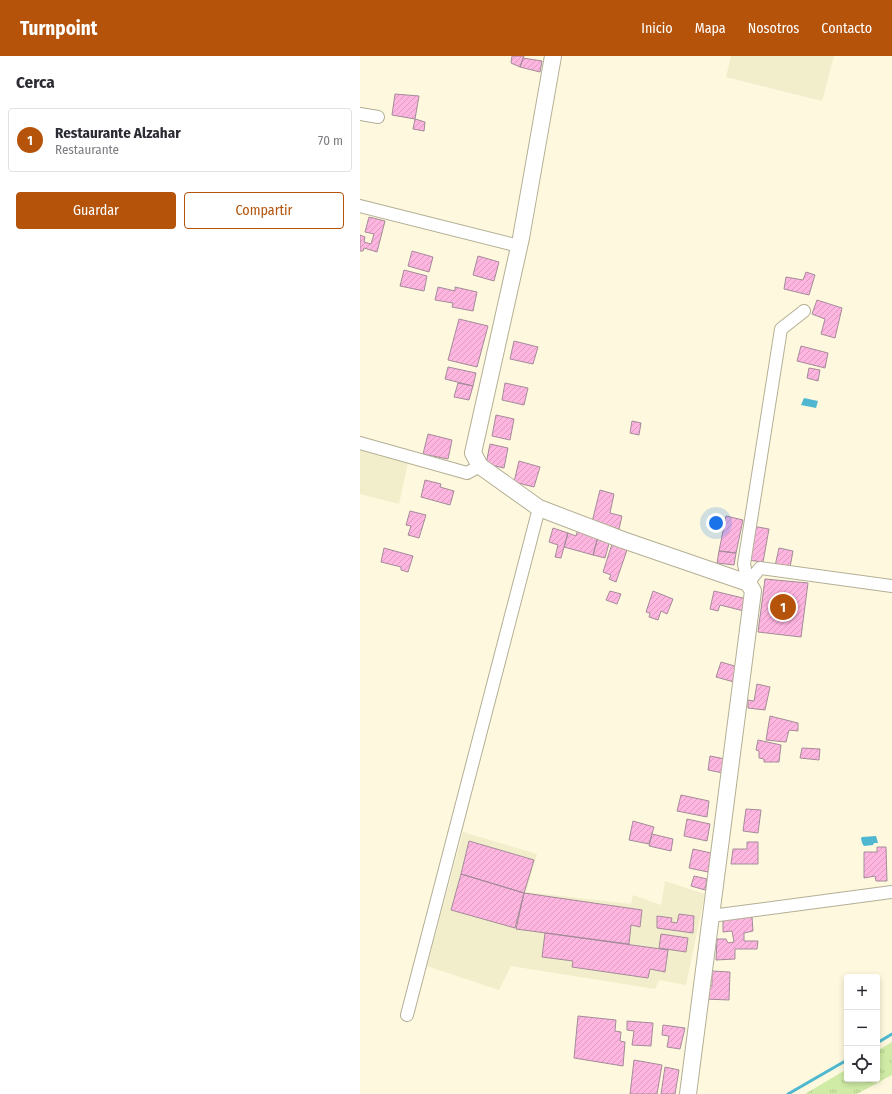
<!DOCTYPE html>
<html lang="es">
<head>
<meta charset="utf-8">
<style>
	body { margin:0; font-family:"Fira Sans Condensed",sans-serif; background:#f7f7f7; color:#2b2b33 }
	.controls { position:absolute; right:12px; bottom:12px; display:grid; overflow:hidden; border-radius:4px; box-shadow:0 2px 6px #0003 }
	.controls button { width:36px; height:36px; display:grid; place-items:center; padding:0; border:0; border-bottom:1px solid #e1e1e2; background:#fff; color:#2b2b33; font:20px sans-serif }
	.you { position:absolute; left:356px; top:467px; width:14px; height:14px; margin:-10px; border:3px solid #fff; border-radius:50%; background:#1a73e8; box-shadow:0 0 0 6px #1a73e833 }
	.badge { display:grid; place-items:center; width:26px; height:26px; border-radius:50%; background:#b45309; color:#fff; font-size:13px; font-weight:700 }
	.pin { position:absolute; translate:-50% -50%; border:2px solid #fff; box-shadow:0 1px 4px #0006 }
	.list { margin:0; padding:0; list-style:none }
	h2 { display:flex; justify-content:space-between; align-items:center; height:52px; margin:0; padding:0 16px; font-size:17px }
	h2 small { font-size:13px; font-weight:400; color:#7c7c81 }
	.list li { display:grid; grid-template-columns:26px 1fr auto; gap:12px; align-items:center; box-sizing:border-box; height:64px; margin:0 8px 8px; padding:0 8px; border:1px solid #e1e1e2; border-radius:4px }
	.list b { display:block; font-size:15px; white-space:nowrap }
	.list p { margin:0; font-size:13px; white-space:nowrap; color:#7c7c81 }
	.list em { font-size:13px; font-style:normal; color:#7c7c81 }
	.actions { display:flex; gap:8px; padding:12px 16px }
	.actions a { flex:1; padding:9px 0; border:1px solid #b45309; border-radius:4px; text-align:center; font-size:14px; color:#b45309 }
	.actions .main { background:#b45309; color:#fff }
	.icon { flex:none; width:22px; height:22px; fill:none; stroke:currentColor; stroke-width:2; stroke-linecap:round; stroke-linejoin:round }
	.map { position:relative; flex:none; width:532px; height:1038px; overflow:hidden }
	header { display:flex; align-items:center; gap:24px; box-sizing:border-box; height:56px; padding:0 20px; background:#b45309; color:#fff }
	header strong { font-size:19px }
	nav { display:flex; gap:22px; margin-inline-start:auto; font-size:14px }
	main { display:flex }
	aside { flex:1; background:#fff }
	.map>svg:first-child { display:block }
</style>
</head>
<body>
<header>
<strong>Turnpoint</strong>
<nav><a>Inicio</a><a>Mapa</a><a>Nosotros</a><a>Contacto</a></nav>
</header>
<main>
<aside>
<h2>Cerca<small></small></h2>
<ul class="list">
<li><span class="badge">1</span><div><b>Restaurante Alzahar</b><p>Restaurante</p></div><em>70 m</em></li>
</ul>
<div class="actions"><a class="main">Guardar</a><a>Compartir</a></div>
</aside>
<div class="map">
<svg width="532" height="1038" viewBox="0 0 532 1038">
	<defs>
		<pattern id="park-tufts" width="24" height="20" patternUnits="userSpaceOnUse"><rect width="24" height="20" fill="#cfeba5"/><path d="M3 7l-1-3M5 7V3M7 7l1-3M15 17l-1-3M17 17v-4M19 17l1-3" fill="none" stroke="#b2ca8e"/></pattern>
		<pattern id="building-hatch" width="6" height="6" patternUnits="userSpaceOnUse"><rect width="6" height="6" fill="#feb5e0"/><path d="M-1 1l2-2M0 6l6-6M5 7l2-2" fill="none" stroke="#da9cc0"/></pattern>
	</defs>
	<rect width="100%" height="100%" fill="#fef9de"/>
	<!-- built -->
	<path fill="#f2edca" d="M 371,0 L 474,0 L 462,45 L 366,21 Z
		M 0,394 L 48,407 L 39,448 L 0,438 Z
		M 103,776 L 177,798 L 166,836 L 271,848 L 273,839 L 301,849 L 305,825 L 345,838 L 326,929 L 299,924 L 295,933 L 151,910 L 139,934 L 67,910 Z"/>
	<!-- park -->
	<path fill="url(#park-tufts)" d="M 532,986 L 532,1019 L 497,1038 L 445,1038 L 487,1013 L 487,1023 L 517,1023 L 517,995 Z"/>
	<!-- water -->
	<path fill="#4fb7cf" d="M 444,342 L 458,345 L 456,352 L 441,349 Z
		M 516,780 L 518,787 L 514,787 L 513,789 L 504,790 L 502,787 L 501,782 L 502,781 Z"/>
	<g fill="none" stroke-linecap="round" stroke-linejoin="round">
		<!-- stream -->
		<path stroke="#4fb7cf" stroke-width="3" d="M 517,987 L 532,978
			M 428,1038 L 487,1004"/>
	</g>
	<!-- building -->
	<path fill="url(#building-hatch)" stroke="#a48b99" d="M 152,0 L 164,0 L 160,11 L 151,7 Z
		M 163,2 L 182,5 L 180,16 L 160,11 Z
		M 35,38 L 59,40 L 55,63 L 32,59 Z
		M 55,63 L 65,66 L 64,75 L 53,73 Z
		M 9,161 L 25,165 L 17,196 L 4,192 L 3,195 L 0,195 L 0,179 L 5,181 L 4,186 L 11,188 L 14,178 L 5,176 Z
		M 52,195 L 73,201 L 69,216 L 48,210 Z
		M 118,200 L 139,206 L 134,225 L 113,219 Z
		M 44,214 L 67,220 L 64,235 L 40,230 Z
		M 446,216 L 455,219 L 449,239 L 424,233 L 426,221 L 443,224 Z
		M 78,231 L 95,235 L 95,231 L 117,236 L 113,255 L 92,251 L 93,247 L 75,244 Z
		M 457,244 L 482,252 L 475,282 L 461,278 L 465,263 L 452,258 Z
		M 99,263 L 128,270 L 117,311 L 88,304 Z
		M 154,285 L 178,291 L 173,308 L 150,303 Z
		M 441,290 L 468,297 L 465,312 L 437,305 Z
		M 88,311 L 116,317 L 113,330 L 85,323 Z
		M 449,312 L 460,314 L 458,325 L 447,322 Z
		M 98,327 L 113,330 L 109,344 L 94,341 Z
		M 145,327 L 168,332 L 164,349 L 142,344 Z
		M 136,359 L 154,363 L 150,384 L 132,380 Z
		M 272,365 L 281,367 L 279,379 L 270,377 Z
		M 68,378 L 92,384 L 88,403 L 63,398 Z
		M 130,388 L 148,392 L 144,412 L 126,408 Z
		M 159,405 L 180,411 L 174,431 L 154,426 Z
		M 65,424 L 81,428 L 80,431 L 94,435 L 90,449 L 61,441 Z
		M 240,434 L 254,438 L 250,457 L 262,460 L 259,473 L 232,466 Z
		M 50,455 L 66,459 L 59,482 L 48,479 L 51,470 L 46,469 Z
		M 366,460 L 383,464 L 376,497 L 359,495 Z
		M 392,470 L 409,473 L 403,506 L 387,504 Z
		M 193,472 L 208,477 L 201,502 L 195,501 L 198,489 L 189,486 Z
		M 218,473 L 238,481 L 233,499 L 204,491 L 208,477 L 216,480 Z
		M 238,481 L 250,484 L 245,502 L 233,499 Z
		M 252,488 L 267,494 L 256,526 L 249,523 L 251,519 L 243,516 Z
		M 24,492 L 53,500 L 48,516 L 41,514 L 41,511 L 21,506 Z
		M 419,492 L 433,495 L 430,511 L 415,510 Z
		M 359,495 L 376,497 L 374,509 L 357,507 Z
		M 405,523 L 448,527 L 441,581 L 398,576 Z
		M 250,535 L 261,538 L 257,548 L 246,544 Z
		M 293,535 L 313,543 L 307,558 L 301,555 L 298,564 L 289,561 L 290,557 L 286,556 Z
		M 354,535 L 387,543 L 384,555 L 360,549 L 358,555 L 350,553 Z
		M 361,606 L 378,611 L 374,626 L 356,621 Z
		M 397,628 L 410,631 L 405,654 L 388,652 L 388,644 L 394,645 Z
		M 410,660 L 438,667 L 438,675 L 429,674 L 426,686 L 406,684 Z
		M 398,684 L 421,689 L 419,706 L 404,706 L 404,703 L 399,702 L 399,695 L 396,694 Z
		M 442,692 L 460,693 L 459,704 L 440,702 Z
		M 350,700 L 365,703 L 363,717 L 348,714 Z
		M 321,739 L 349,745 L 347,761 L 317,755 Z
		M 386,753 L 401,754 L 398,777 L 383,775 Z
		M 327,763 L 350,768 L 347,785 L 324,780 Z
		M 273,765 L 294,771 L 289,788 L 269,784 Z
		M 292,778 L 313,783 L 311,795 L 289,790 Z
		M 109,785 L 174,804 L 164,837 L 101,818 Z
		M 387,786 L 398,786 L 398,808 L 371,808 L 373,793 L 387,793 Z
		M 517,791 L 526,791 L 527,825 L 516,825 L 515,820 L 504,822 L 504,796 L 517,796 Z
		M 333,793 L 351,797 L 348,816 L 329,812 Z
		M 101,818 L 164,837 L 155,872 L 91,854 Z
		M 334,820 L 347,823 L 345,834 L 331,830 Z
		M 164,837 L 282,854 L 280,871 L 271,869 L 269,888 L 156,873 Z
		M 319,858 L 334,860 L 333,877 L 297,872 L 297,860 L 312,862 L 311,866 L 317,867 Z
		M 392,861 L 393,875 L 384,877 L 384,885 L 398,885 L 397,893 L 375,893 L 375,903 L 356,904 L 357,883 L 366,883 L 368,887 L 374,886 L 372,875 L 363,876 L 363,863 Z
		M 185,877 L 308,894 L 305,916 L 290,913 L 288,922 L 212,911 L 213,905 L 182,901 Z
		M 301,878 L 328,882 L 326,896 L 299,892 Z
		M 352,915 L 370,916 L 369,944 L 345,943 L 346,931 L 352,930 Z
		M 218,960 L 256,964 L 255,975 L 261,976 L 260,985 L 265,986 L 263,1010 L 214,1002 Z
		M 267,965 L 293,967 L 291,990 L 272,989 L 274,975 L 267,974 Z
		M 303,969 L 325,972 L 320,993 L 307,991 L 309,980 L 302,979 Z
		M 274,1004 L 302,1009 L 297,1038 L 270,1038 Z
		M 305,1011 L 319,1014 L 315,1038 L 301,1038 Z"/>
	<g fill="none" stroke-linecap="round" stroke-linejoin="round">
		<defs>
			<path id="minor" d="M 0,58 L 18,61
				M 0,150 L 159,190
				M 444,255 L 421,273 L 384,508 L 388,527 L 400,512 L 532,530
				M 0,387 L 107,417 L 120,410
				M 351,860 L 532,836
				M 47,959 L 179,452"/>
			<path id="major" d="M 193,0 L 161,182 L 113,397 L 120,410 L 179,452 L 263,484 L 388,527 L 393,535 L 328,1038"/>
		</defs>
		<!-- minor casing -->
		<use href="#minor" stroke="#b3af96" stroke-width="14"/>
		<!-- major casing -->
		<use href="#major" stroke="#b3af96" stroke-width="18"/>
		<!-- minor -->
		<use href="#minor" stroke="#fff" stroke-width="12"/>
		<!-- major -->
		<use href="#major" stroke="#fff" stroke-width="16"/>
	</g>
</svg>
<div class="controls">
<button>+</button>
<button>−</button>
<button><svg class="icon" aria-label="locate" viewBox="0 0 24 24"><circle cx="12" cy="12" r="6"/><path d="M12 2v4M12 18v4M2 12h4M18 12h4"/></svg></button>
</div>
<div class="you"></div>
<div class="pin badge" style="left:423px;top:551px">1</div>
</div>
</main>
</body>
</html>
